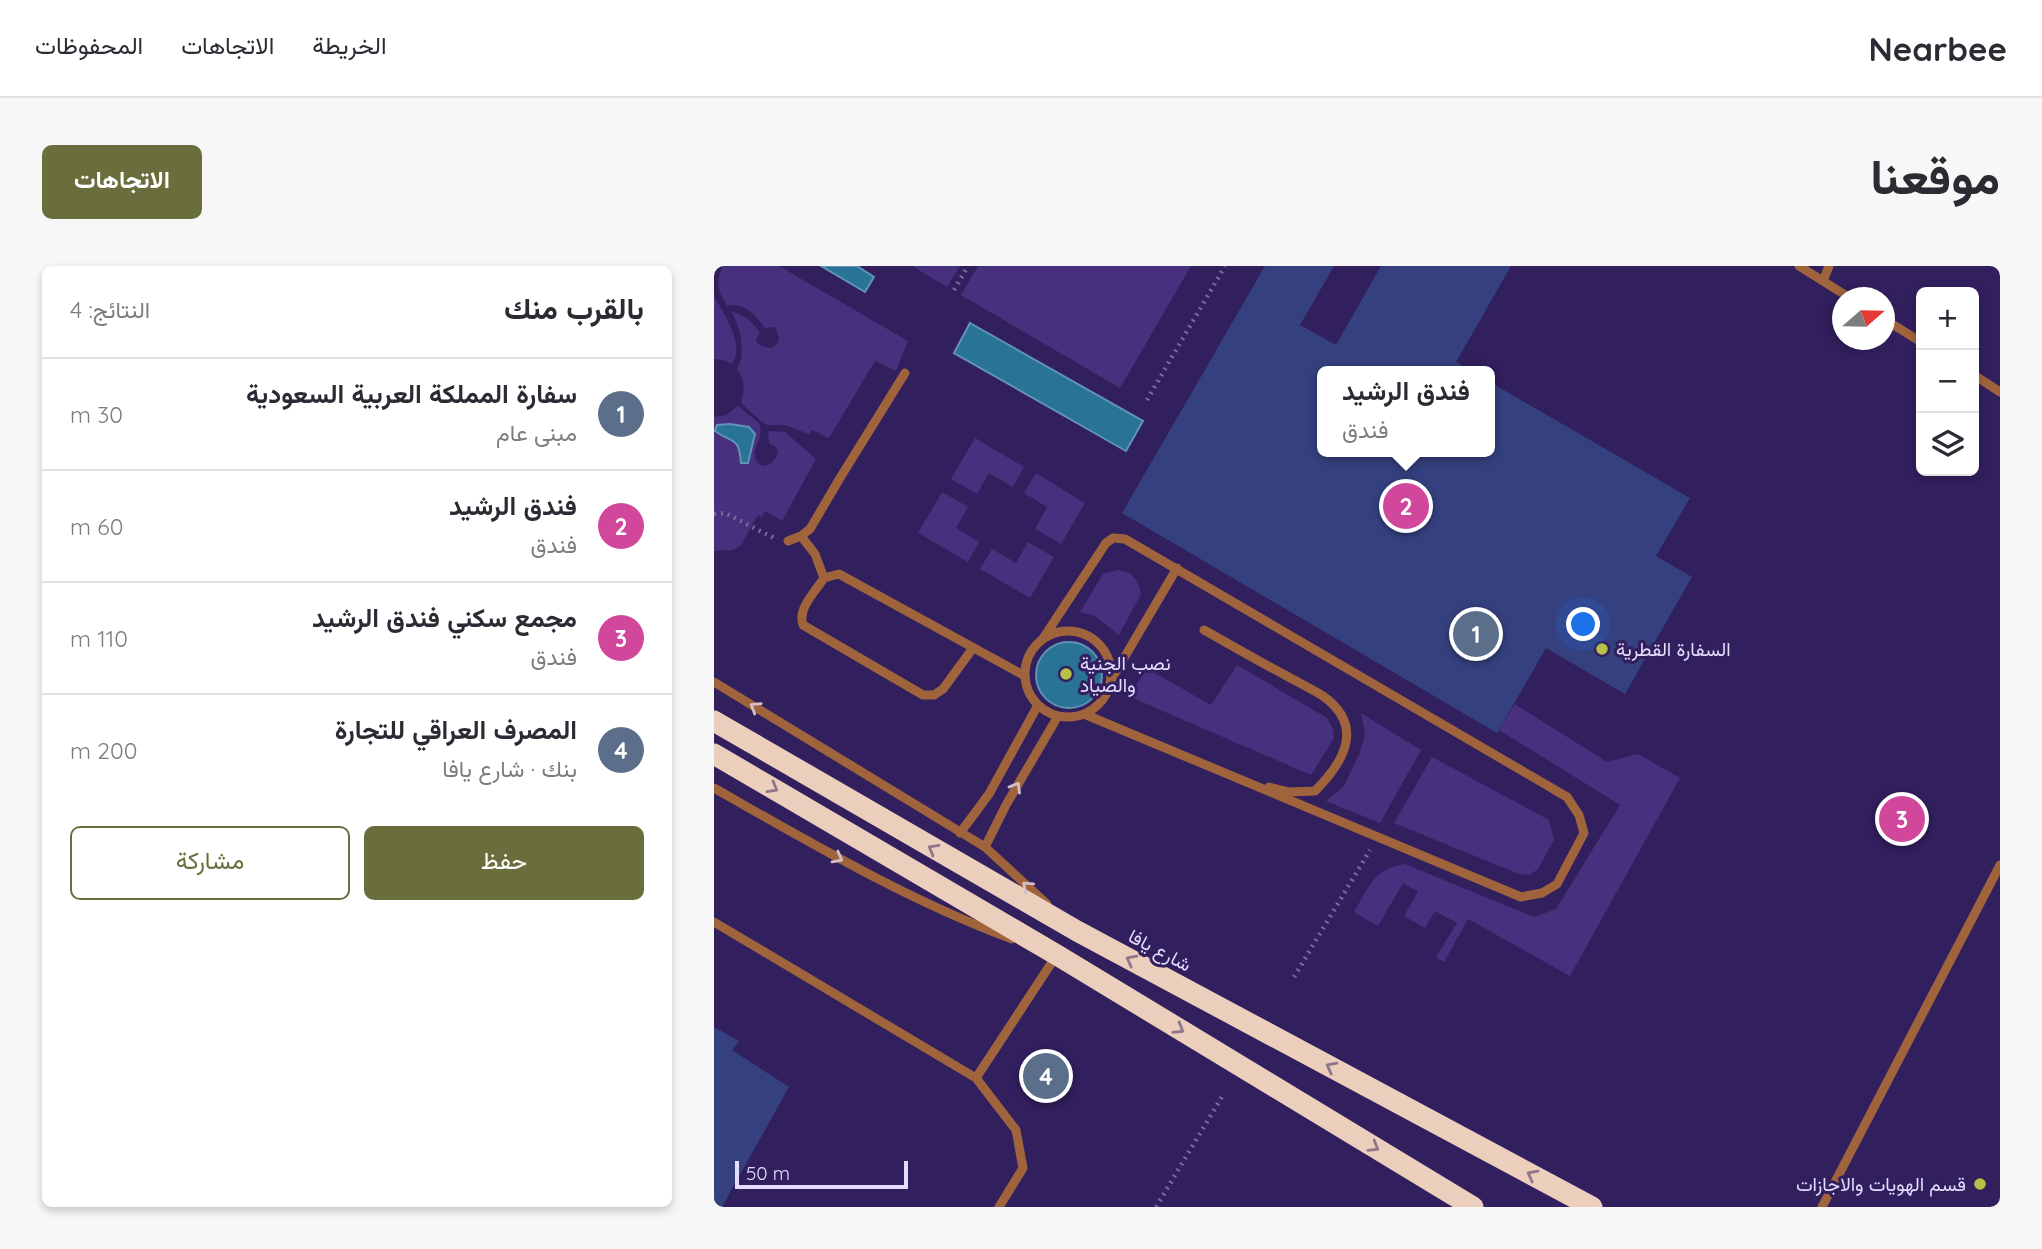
<!DOCTYPE html>
<html lang="ar">
<head>
<meta charset="utf-8">
<style>
	body { margin:0; font-family:Quicksand,Vazirmatn,sans-serif; background:#f7f7f7; color:#2b2b33; direction:rtl }
	.controls { position:absolute; right:21px; top:21px; display:grid; overflow:hidden; border-radius:10px; box-shadow:0 4px 10px #0003 }
	.controls button { width:63px; height:63px; display:grid; place-items:center; padding:0; border:0; border-bottom:2px solid #e1e1e2; background:#fff; color:#2b2b33; font:35px sans-serif }
	.compass { position:absolute; left:1118px; top:21px; width:63px; height:63px; border-radius:50%; background:#fff; box-shadow:0 4px 10px #0003; rotate:70deg }
	.scale { position:absolute; left:21px; bottom:18px; width:173px; box-sizing:border-box; padding-left:7px; border:4px solid #e2ddfc; border-top:0; font-size:19px; line-height:24px; white-space:nowrap; color:#e2ddfc; -webkit-text-stroke:5px #321f5e; paint-order:stroke }
	.you { position:absolute; left:870px; top:359px; width:24px; height:24px; margin:-18px; border:5px solid #fff; border-radius:50%; background:#1a73e8; box-shadow:0 0 0 10px #1a73e833 }
	.badge { display:grid; place-items:center; width:46px; height:46px; border-radius:50%; background:#6a6e3c; color:#fff; font-size:23px; font-weight:700 }
	.pin { position:absolute; translate:-50% -50%; border:4px solid #fff; box-shadow:0 2px 7px #0006 }
	.popup { position:absolute; left:603px; top:100px; width:178px; height:91px; box-sizing:border-box; display:grid; place-content:center; border-radius:10px; background:#fff; filter:drop-shadow(0 2px 5px #0005); font-size:23px; white-space:nowrap; color:#7c7c81 }
	.popup b { font-size:26px; color:#2b2b33 }
	.popup::after { content:''; position:absolute; left:50%; top:100%; margin-left:-14px; border:14px solid transparent; border-top-color:#fff }
	.list { margin:0; padding:0; list-style:none }
	h2 { display:flex; justify-content:space-between; align-items:center; height:91px; margin:0; padding:0 28px; font-size:30px }
	h2 small { font-size:23px; font-weight:400; color:#7c7c81 }
	.list li { display:grid; grid-template-columns:46px 1fr auto; gap:21px; align-items:center; box-sizing:border-box; height:112px; padding:0 28px; border-top:2px solid #e1e1e2 }
	.list b { display:block; font-size:26px; white-space:nowrap }
	.list p { margin:0; font-size:23px; white-space:nowrap; color:#7c7c81 }
	.list em { font-size:23px; font-style:normal; color:#7c7c81 }
	.actions { display:flex; gap:14px; padding:21px 28px }
	.actions a { flex:1; padding:16px 0; border:2px solid #6a6e3c; border-radius:10px; text-align:center; font-size:24px; color:#6a6e3c }
	.actions .main { background:#6a6e3c; color:#fff }
	.icon { flex:none; width:38px; height:38px; fill:none; stroke:currentColor; stroke-width:2; stroke-linecap:round; stroke-linejoin:round }
	.map { position:relative; flex:none; width:1286px; height:941px; overflow:hidden; direction:ltr; border-radius:10px }
	header { display:flex; align-items:center; gap:42px; box-sizing:border-box; height:98px; padding:0 35px; background:#fff; border-bottom:2px solid #e1e1e2 }
	header strong { font-size:33px }
	nav { display:flex; gap:38px; margin-inline-start:auto; font-size:24px }
	.intro { display:flex; align-items:center; justify-content:space-between; box-sizing:border-box; height:168px; padding:0 42px }
	h1 { margin:0; font-size:49px }
	.button { padding:18px 32px; border-radius:10px; background:#6a6e3c; color:#fff; font-size:24px; font-weight:700 }
	main { display:flex; gap:42px; padding:0 42px }
	aside { flex:1; background:#fff; border-radius:10px; box-shadow:0 4px 10px #0003 }
	.map>svg:first-child { display:block }
</style>
</head>
<body>
<header>
<strong>Nearbee</strong>
<nav><a>الخريطة</a><a>الاتجاهات</a><a>المحفوظات</a></nav>
</header>
<div class="intro"><h1>موقعنا</h1><a class="button">الاتجاهات</a></div>
<main>
<div class="map">
<svg width="1286" height="941" viewBox="0 0 1286 941">
	<rect width="100%" height="100%" fill="#321f5e"/>
	<!-- green -->
	<path fill="#47317e" d="M 9,0 L 65,0 L 194,75 L 182,105 L 161,95 L 115,172 L 98,164 L 95,168 L 71,159 L 53,159 L 47,155 L 27,137 C 31,124 31,114 23,103 C 33,86 26,63 18,46 C 30,48 40,57 46,67 L 42,73 L 43,77 L 50,81 L 58,82 L 64,77 L 65,71 L 61,61 L 51,62 C 42,50 30,35 13,40 C 4,24 1,17 9,0 Z
		M 198,0 L 246,0 L 233,21 Z
		M 264,0 L 477,0 L 406,122 L 247,29 Z
		M 0,30 C 9,47 32,78 18,98 L 10,94 L 0,93 Z
		M 24,140 L 45,157 C 50,174 39,179 41,190 C 44,206 60,200 64,187 L 62,181 L 55,177 L 54,165 L 71,166 L 102,193 L 68,255 L 51,245 L 48,251 L 44,249 L 27,279 L 19,284 L 0,285 L 0,151 L 12,149 Z
		M 261,172 L 310,201 L 299,221 L 275,207 L 263,228 L 237,213 Z
		M 322,207 L 371,237 L 347,278 L 321,263 L 333,241 L 310,227 Z
		M 228,226 L 254,241 L 242,262 L 265,276 L 254,296 L 204,267 Z
		M 314,276 L 340,291 L 316,332 L 266,303 L 278,283 L 302,297 Z
		M 403,304 C 419,305 424,314 427,328 L 405,369 L 381,350 L 366,346 L 389,308 Z
		M 523,399 L 613,452 L 619,463 L 620,472 L 597,509 L 421,433 L 418,427 L 432,402 L 497,439 Z
		M 801,438 L 893,496 L 924,488 L 966,512 L 856,710 L 754,653 L 730,696 L 722,691 L 743,657 L 721,645 L 711,662 L 690,650 L 704,626 L 689,617 L 664,660 L 640,646 C 655,621 659,603 691,598 L 820,651 L 842,643 L 906,539 L 785,464 Z
		M 647,447 L 707,484 L 666,557 L 612,535 L 630,520 L 646,486 L 651,468 Z
		M 718,491 L 835,554 L 840,574 L 824,603 L 816,609 L 805,608 L 680,557 Z"/>
	<!-- water -->
	<path fill="#287396" stroke="#6093b5" stroke-width="2" d="M 107,0 L 143,0 L 160,11 L 151,26 Z
		M 256,57 L 429,155 L 412,185 L 240,87 Z
		M 16,158 L 35,161 L 41,168 L 34,197 L 27,197 C 25,170 19,178 1,165 L 3,159 Z
		M322 409a33 33 0 1 1 66 0a33 33 0 1 1-66 0Z"/>
	<!-- building -->
	<path fill="#35407f" d="M 551,0 L 620,0 L 586,59 L 622,79 L 667,0 L 797,0 L 742,96 L 758,105 L 608,105 L 608,186 L 776,186 L 776,116 L 976,232 L 942,290 L 978,311 L 911,428 L 832,382 L 783,467 L 408,247 Z
		M 0,761 L 25,775 L 18,784 L 75,821 L 8,941 L 0,941 Z"/>
	<g fill="none" stroke-linecap="round" stroke-linejoin="round">
		<!-- path -->
		<path stroke="#776a9c" stroke-width="4.5" stroke-dasharray="2 5" stroke-linecap="butt" d="M 240,24 L 254,0
			M 433,134 L 511,0
			M 0,248 L 11,247 L 60,272
			M 580,711 L 656,584
			M 442,941 L 509,829"/>
		<!-- service -->
		<path stroke="#a0643c" stroke-width="9" d="M 1085,0 L 1136,32
			M 1109,15 L 1115,0
			M 1170,53 L 1207,76
			M 1260,109 L 1286,126
			M 87,270 L 101,288 L 110,312
			M 74,275 L 87,270 L 96,263 L 126,212 L 191,107
			M 490,364 C 517,379 544,395 571,409 C 583,416 597,422 609,430 C 651,460 630,496 601,525 L 575,526 L 555,521
			M311 408a43 43 0 1 1 86 0a43 43 0 1 1-86 0Z
			M 328,374 L 392,277 L 399,272 L 411,273 L 853,531 L 865,549 L 870,567 L 843,618 L 828,627 L 807,631 L 370,448
			M 259,382 L 229,423 L 220,429 L 209,429 L 89,359 C 83,343 101,326 110,312 L 125,308 L 311,410
			M 397,414 L 463,302
			M 0,416 L 271,581 L 333,638
			M 0,522 C 97,577 193,634 298,673
			M 246,567 L 275,528 L 324,439
			M 271,581 L 292,539 L 344,450
			M 0,656 L 262,812
			M 285,941 L 309,902 L 302,864 L 262,812 L 342,690
			M 1108,941 L 1286,599"/>
		<!-- motorway -->
		<path stroke="#eccebc" stroke-width="21" d="M 0,455 L 363,665 L 878,941
			M 0,488 L 343,689 L 759,941"/>
	</g>
	<!-- one-way arrows -->
	<defs><path id="oneway-chevron" d="M-2-3.5L2.5 0L-2 3.5" fill="none" stroke-width="1.6" stroke-linecap="round" stroke-linejoin="round" transform="scale(1.75)"/></defs>
	<g stroke="#d2bfcc">
		<use href="#oneway-chevron" transform="translate(41 441) rotate(-148)"/>
		<use href="#oneway-chevron" transform="translate(302 521) rotate(-60)"/>
		<use href="#oneway-chevron" transform="translate(124 592) rotate(28)"/>
		<use href="#oneway-chevron" transform="translate(313 620) rotate(-138)"/>
	</g>
	<g stroke="#8f768d">
		<use href="#oneway-chevron" transform="translate(59 522) rotate(30)"/>
		<use href="#oneway-chevron" transform="translate(219 583) rotate(-150)"/>
		<use href="#oneway-chevron" transform="translate(417 694) rotate(-152)"/>
		<use href="#oneway-chevron" transform="translate(465 763) rotate(31)"/>
		<use href="#oneway-chevron" transform="translate(617 801) rotate(-152)"/>
		<use href="#oneway-chevron" transform="translate(660 881) rotate(31)"/>
		<use href="#oneway-chevron" transform="translate(818 909) rotate(-152)"/>
	</g>
	<!-- markers -->
	<g fill="#b8c147" stroke="#321f5e" stroke-width="2.5">
		<circle cx="888" cy="383" r="7"/>
		<circle cx="352" cy="408" r="7"/>
		<circle cx="1266" cy="918" r="7"/>
	</g>
	<g text-anchor="middle" dominant-baseline="central" stroke-width="6" stroke-linejoin="round" paint-order="stroke">
		<!-- poi labels -->
		<g font-size="19" fill="#e2ddfc" stroke="#321f5e" text-anchor="start">
			<text x="902" y="383">السفارة القطرية</text>
			<text x="366" y="397">نصب الجنية<tspan x="366" dy="22">والصياد</tspan></text>
			<text x="1252" y="918" text-anchor="end">قسم الهويات والاجازات</text>
		</g>
		<!-- street labels -->
		<g font-size="19" fill="#e2ddfc" stroke="#321f5e">
			<text transform="translate(446 684) rotate(28)">شارع يافا</text>
		</g>
	</g>
</svg>
<div class="controls">
<button>+</button>
<button>−</button>
<button><svg class="icon" aria-label="layers" viewBox="0 0 24 24"><path d="M12 4l9 5-9 5-9-5zM3 14l9 5 9-5"/></svg></button>
</div>
<svg class="compass" viewBox="-18 -18 36 36"><path d="M0-13l5 13h-10z" fill="#e53935"/><path d="M0 13l5-13h-10z" fill="#7c7c81"/></svg>
<div class="scale">50 m</div>
<div class="you"></div>
<div class="pin badge" style="left:762px;top:368px;background:#5c6f8a">1</div>
<div class="pin badge" style="left:692px;top:240px;background:#d1479c">2</div>
<div class="popup"><b>فندق الرشيد</b>فندق</div>
<div class="pin badge" style="left:1188px;top:553px;background:#d1479c">3</div>
<div class="pin badge" style="left:332px;top:810px;background:#5c6f8a">4</div>
</div>
<aside>
<h2>بالقرب منك<small>النتائج: 4</small></h2>
<ul class="list">
<li><span class="badge" style="background:#5c6f8a">1</span><div><b>سفارة المملكة العربية السعودية</b><p>مبنى عام</p></div><em>30 m</em></li>
<li><span class="badge" style="background:#d1479c">2</span><div><b>فندق الرشيد</b><p>فندق</p></div><em>60 m</em></li>
<li><span class="badge" style="background:#d1479c">3</span><div><b>مجمع سكني فندق الرشيد</b><p>فندق</p></div><em>110 m</em></li>
<li><span class="badge" style="background:#5c6f8a">4</span><div><b>المصرف العراقي للتجارة</b><p>بنك · شارع يافا</p></div><em>200 m</em></li>
</ul>
<div class="actions"><a class="main">حفظ</a><a>مشاركة</a></div>
</aside>
</main>
</body>
</html>
